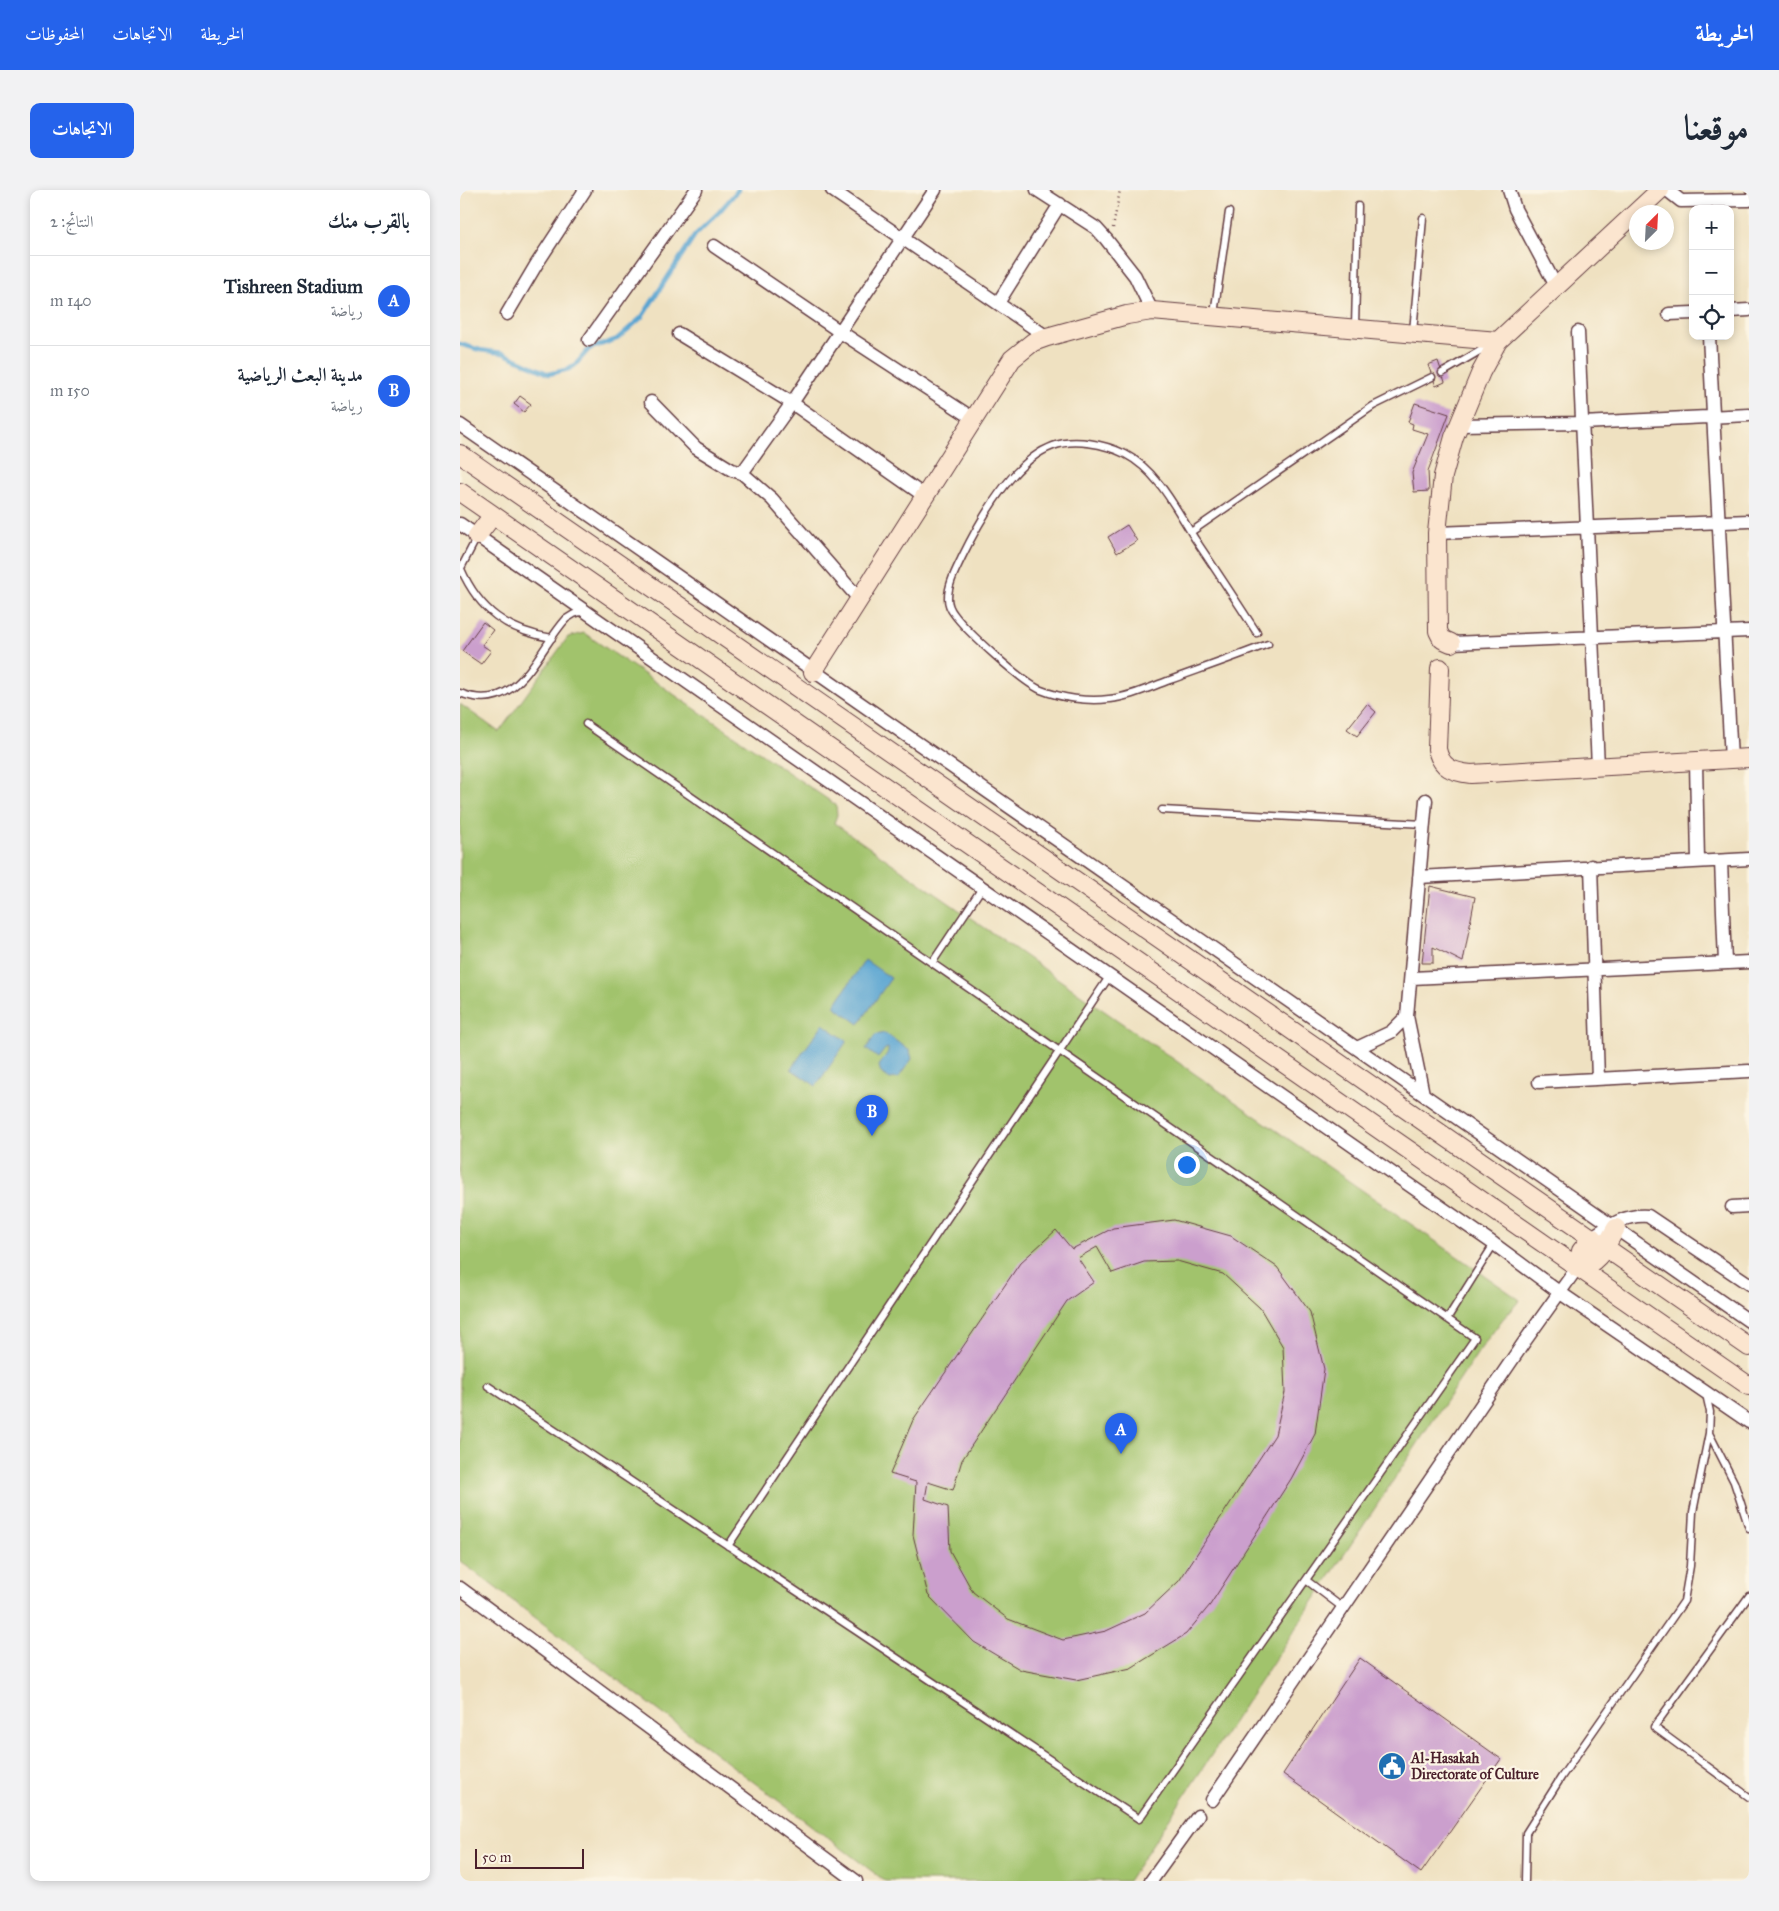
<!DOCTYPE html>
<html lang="ar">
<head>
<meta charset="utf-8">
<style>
	body { margin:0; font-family:"IM FELL Great Primer",Amiri,serif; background:#f2f2f3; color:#1f2937; direction:rtl }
	.controls { position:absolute; right:15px; top:15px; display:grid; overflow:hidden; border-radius:10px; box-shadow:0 2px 8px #0003 }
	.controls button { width:45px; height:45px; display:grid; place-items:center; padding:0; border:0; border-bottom:1px solid #e0e1e3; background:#fff; color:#1f2937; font:25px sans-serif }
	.compass { position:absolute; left:1169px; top:15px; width:45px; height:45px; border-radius:50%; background:#fff; box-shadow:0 2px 8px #0003; rotate:24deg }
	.scale { position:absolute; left:15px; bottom:12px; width:109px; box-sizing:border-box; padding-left:5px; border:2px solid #4a1f2b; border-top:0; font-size:14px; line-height:18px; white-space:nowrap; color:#4a1f2b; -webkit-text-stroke:4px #fcf5e5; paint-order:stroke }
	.you { position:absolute; left:726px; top:974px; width:18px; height:18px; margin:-12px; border:4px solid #fff; border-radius:50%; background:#1a73e8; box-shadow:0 0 0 8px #1a73e833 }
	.badge { display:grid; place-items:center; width:32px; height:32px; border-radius:50%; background:#2563eb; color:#fff; font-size:16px; font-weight:700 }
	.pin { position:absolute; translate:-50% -41px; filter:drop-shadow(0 1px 2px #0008) }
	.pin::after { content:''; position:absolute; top:26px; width:18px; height:15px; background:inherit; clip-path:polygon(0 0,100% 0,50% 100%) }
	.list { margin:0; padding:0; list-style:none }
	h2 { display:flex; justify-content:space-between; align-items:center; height:65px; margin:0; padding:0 20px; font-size:21px }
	h2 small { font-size:16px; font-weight:400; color:#747a83 }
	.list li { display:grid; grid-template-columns:32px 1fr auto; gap:15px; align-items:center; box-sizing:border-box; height:90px; padding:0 20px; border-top:1px solid #e0e1e3 }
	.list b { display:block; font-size:19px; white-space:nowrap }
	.list p { margin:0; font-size:16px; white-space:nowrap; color:#747a83 }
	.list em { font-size:16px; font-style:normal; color:#747a83 }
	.icon { flex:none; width:28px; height:28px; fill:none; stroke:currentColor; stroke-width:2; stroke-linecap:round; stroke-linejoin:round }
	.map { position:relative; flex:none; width:1289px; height:1691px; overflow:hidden; direction:ltr; border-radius:10px }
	header { display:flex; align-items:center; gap:30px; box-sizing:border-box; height:70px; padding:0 25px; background:#2563eb; color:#fff }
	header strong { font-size:24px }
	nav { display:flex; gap:28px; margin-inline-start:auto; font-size:18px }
	.intro { display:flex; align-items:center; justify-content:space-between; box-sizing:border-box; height:120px; padding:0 30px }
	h1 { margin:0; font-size:35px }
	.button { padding:12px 22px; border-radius:10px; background:#2563eb; color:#fff; font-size:18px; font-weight:700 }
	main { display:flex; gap:30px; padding:0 30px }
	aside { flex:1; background:#fff; border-radius:10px; box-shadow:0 2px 8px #0003 }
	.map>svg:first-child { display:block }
</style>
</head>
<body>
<header>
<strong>الخريطة</strong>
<nav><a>الخريطة</a><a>الاتجاهات</a><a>المحفوظات</a></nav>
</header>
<div class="intro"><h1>موقعنا</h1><a class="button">الاتجاهات</a></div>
<main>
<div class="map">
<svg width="1289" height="1691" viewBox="0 0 1289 1691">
	<rect width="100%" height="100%" fill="#fcf5e5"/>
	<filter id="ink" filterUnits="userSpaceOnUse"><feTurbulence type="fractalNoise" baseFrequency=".02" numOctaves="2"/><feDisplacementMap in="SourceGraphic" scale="10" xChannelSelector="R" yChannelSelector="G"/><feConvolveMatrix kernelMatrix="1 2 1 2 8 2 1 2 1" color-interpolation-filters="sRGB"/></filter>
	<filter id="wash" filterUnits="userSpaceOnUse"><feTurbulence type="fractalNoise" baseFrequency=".0096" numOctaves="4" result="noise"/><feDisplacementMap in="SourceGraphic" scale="20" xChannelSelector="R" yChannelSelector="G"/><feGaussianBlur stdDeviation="1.12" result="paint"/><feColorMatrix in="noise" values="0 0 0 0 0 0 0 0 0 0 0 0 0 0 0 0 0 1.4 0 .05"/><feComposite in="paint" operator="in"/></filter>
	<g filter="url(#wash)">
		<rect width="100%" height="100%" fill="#efe1c1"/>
		<!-- green -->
		<path fill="#a1c36c" stroke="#76714c" d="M 124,443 L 376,615 L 377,625 L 374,633 L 1060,1110 L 1042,1130 L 1019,1161 L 668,1691 L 425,1691 L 0,1371 L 0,514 L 39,542 L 108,447 Z"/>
		<!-- water -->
		<path fill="#59a4d1" stroke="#52627e" d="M 405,770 L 431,788 L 399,834 L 374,816 Z
			M 363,834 L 387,851 L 356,896 L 331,879 Z
			M 425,843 L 450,861 L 452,869 L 438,888 L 430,889 L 421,883 L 419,876 L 428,862 L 428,858 L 425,859 L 418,868 L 406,859 L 415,845 Z"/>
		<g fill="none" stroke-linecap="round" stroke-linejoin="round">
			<!-- stream -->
			<path stroke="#59a4d1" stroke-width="4.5" d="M 0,154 L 20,160 L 43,163 L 89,184 L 109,179 L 116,174 L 129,159 L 157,149 L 182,127 L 235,45 L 259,22 L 278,0"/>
		</g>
		<g id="blocks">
			<!-- building -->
			<path fill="#cb9fcd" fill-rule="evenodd" d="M 978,171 L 985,192 L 976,196 L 968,175 Z
				M 60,206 L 71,214 L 64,222 L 54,214 Z
				M 955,213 L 989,224 L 968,281 L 969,301 L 954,302 L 952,283 L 968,244 L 952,239 L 953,234 L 948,232 Z
				M 667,335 L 677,351 L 657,363 L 648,347 Z
				M 23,432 L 33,440 L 22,455 L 31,461 L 21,474 L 2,461 Z
				M 907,514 L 916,522 L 897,546 L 887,539 Z
				M 970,696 L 1015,707 L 1003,772 L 973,757 L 973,773 L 962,773 Z
				M 714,1030 L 771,1046 L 817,1077 L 850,1122 L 864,1179 L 855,1244 L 831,1289 L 750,1415 L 726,1444 L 671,1478 L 616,1490 L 561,1480 L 514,1452 L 468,1405 L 453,1345 L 456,1292 L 430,1284 L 453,1230 L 560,1073 L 596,1040 L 612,1059 L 653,1038 ZM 637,1057 L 652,1083 L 684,1072 L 717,1071 L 763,1084 L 800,1118 L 823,1157 L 825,1202 L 815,1245 L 719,1391 L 685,1423 L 646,1441 L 603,1450 L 548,1429 L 513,1402 L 490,1361 L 488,1317 L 465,1309 L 468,1292 L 493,1300 L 502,1270 L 607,1111 L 634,1092 L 618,1068 Z
				M 900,1468 L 1041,1569 L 961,1683 L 823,1584 Z"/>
		</g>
	</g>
	<g filter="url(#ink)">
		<use href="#blocks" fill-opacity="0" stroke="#633c42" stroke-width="1"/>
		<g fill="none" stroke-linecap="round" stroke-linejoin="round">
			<defs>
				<path id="lane" d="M 754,124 L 769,22
					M 895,137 L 898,16
					M 953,142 L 963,28
					M 982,183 L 1030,155
					M 731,342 L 913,216 L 972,187
					M 1,379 C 19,420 47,441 92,448
					M 0,380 L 17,347
					M 797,443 C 777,412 756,380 735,349 C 716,319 698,281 665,264 C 645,254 614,248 593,256 C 552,271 520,330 502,367 C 496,380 488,394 488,408 C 488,414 490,419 494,424 C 506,441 562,492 581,500 C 601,508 628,512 649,509 C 670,507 690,497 710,490 C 743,478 775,467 808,454
					M 0,503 C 58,526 76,462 106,429 L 114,424 L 124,421
					M 702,620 L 964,634
					M 472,773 L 522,698
					M 987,1129 L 1034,1054
					M 28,1196 L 679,1629 L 1015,1148 L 126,534
					M 1246,1204 L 1250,1222 L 1249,1243 L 1274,1292 L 1289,1338
					M 268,1356 L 649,787
					M 846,1390 L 883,1418
					M 1289,1406 L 1194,1537 L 1289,1607
					M 1065,1691 L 1066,1643 L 1102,1586 L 1224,1411 L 1230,1376 L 1233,1322 L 1249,1243"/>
				<path id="street" d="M 372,0 L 587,147
					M 577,0 L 636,38 L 646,49 L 675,86 L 692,121
					M 1049,0 L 1055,19 L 1096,96
					M 1207,0 L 1221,11 L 1289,10
					M 254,56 L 379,141 L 514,229
					M 538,113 L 600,14
					M 1270,121 L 1289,120
					M 47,124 L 76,75 L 125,0
					M 1209,124 L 1233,123
					M 1118,142 L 1138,577
					M 219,144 L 332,213 L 466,307
					M 1249,146 L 1271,570
					M 129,150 L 236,0
					M 191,212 L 236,258 L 272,280 L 282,283 L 312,309 L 400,410
					M 0,235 L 1289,1131
					M 999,235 L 1122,233 L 1289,225
					M 282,283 L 332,213 L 475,0
					M 0,334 L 1034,1054 L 1099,1102 L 1289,1232
					M 977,343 L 1289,331
					M 991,453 L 1289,441
					M 1236,572 L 1238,671
					M 1261,671 L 1265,773
					M 1131,676 L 1138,889
					M 959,687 L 1289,669
					M 952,788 L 1289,772
					M 947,826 L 966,610
					M 897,858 L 931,842 L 947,826 L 963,904
					M 1079,892 L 1289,881
					M 1272,1017 L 1289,1016
					M 1132,1047 C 1150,1035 1166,1024 1188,1026 L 1289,1094
					M 0,1398 L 396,1691
					M 752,1610 L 1067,1148 L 1117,1078
					M 691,1691 L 738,1626"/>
				<path id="secondary" d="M 0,264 L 1289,1157
					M 0,302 L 1289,1196
					M 17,346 L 33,325
					M 991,453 L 982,449 L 978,441 L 977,343 L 983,286 L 994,247 L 1021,182 L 1038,151 L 1200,0
					M 980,478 L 977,559 C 981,578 993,582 1011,584 L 1289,568
					M 353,482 L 552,169 L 573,152 L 587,147 L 667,125 L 692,121 L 1038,151
					M 1132,1047 L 1121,1061 L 1117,1078 C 1139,1075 1146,1055 1156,1038"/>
			</defs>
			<!-- lane casing -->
			<use href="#lane" stroke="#633c42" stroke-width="9"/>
			<!-- street casing -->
			<use href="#street" stroke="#633c42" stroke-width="15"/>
			<!-- secondary casing -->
			<use href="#secondary" stroke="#633c42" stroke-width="20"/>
			<!-- path -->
			<path stroke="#633c42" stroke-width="2.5" stroke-dasharray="1 4" stroke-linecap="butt" d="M 653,38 L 660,0"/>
			<!-- lane -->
			<use href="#lane" stroke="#fff" stroke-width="6"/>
			<!-- street -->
			<use href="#street" stroke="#fff" stroke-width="12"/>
			<!-- secondary -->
			<use href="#secondary" stroke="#fbe5cf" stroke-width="18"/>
		</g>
	</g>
	<!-- icons -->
	<defs>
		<symbol id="civic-disc" viewBox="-11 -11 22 22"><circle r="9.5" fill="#1f6fb2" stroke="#fcf5e5"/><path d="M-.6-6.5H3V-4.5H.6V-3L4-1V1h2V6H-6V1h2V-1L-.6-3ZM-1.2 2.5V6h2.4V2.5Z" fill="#fff"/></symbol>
	</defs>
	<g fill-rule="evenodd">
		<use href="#civic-disc" x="916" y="1560" width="32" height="32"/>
	</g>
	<g text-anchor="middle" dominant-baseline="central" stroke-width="4.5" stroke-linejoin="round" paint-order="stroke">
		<!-- poi labels -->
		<g font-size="14" font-weight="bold" fill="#4a1f2b" stroke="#fcf5e5" text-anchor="start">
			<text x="951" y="1568">Al-Hasakah<tspan x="951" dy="16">Directorate of Culture</tspan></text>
		</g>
	</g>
</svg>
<div class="controls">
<button>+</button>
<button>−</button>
<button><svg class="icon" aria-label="locate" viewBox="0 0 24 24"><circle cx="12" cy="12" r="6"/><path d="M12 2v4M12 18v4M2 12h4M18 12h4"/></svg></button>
</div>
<svg class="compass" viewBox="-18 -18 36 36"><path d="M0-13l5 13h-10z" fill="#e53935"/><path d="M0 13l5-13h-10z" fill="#747a83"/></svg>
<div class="scale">50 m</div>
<div class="you"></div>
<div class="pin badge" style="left:661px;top:1264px">A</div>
<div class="pin badge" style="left:412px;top:946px">B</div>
</div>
<aside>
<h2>بالقرب منك<small>النتائج: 2</small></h2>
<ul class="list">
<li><span class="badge">A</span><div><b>Tishreen Stadium</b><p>رياضة</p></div><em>140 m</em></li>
<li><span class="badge">B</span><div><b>مدينة البعث الرياضية</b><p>رياضة</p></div><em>150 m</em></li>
</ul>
</aside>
</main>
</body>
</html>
